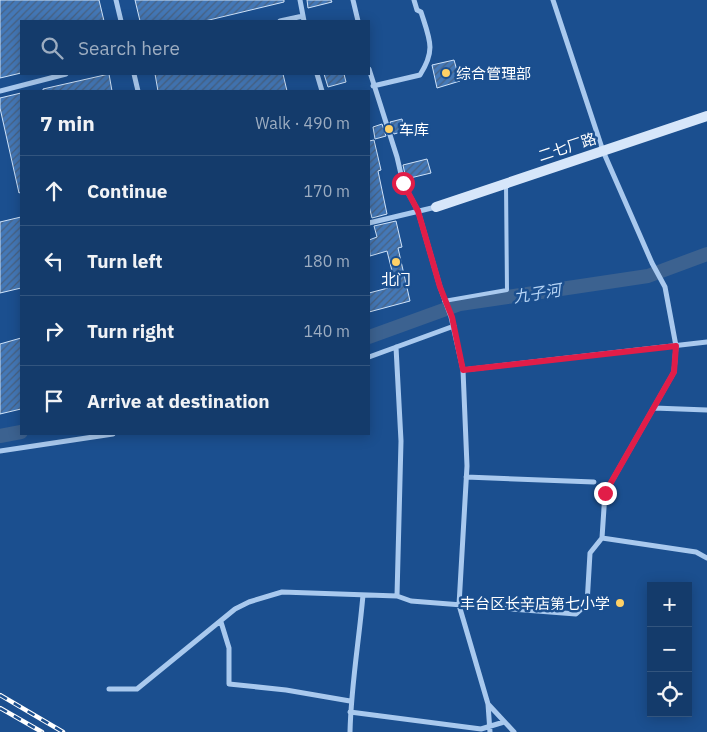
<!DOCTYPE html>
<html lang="en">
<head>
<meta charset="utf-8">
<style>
	body { margin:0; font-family:"IBM Plex Sans","Noto Sans SC",sans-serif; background:#1d4271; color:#f1f3f6 }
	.controls { position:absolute; right:15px; bottom:15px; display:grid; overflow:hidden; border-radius:0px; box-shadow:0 2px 12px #0003 }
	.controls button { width:45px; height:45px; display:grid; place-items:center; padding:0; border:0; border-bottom:1px solid #33557e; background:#143b6b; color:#f1f3f6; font:25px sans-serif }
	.stop { position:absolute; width:15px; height:15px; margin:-11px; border:4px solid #e11d48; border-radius:50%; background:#fff }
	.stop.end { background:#e11d48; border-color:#fff; box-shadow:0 1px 5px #0008 }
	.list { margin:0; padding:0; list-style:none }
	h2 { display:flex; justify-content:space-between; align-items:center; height:65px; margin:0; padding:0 20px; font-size:21px }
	h2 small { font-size:16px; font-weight:400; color:#9dadc1 }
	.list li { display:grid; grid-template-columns:32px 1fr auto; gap:15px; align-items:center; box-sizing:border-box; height:70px; padding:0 20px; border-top:1px solid #33557e }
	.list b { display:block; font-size:19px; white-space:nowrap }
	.list em { font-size:16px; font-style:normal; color:#9dadc1 }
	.icon { flex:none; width:28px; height:28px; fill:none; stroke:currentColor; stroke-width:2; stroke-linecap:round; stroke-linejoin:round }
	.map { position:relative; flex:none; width:707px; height:732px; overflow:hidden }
	.search { position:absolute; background:#143b6b; box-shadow:0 2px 12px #0003; left:20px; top:20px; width:350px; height:55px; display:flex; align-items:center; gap:12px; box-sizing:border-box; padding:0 18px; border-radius:0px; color:#9dadc1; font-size:19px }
	.panel { position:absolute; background:#143b6b; box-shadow:0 2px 12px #0003; left:20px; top:90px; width:350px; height:345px; border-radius:0px }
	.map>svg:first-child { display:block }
</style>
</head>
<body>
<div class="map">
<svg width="707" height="732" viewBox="0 0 707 732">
	<defs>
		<pattern id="building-hatch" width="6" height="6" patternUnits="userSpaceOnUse" patternTransform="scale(1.25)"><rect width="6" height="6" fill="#4478b7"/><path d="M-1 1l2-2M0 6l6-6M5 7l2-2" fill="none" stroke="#486282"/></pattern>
	</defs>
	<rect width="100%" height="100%" fill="#1b4f8f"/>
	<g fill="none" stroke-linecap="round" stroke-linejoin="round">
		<!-- river -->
		<path stroke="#3c6290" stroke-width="14" d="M 369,337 L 460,304 L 648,276 L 707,254
			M 0,436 L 21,432"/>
	</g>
	<!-- building -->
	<path fill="url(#building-hatch)" stroke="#cfe3fa" d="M 0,0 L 99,0 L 104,21 L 21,21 L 21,73 L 0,78 Z
		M 135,0 L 284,0 L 284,2 L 205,21 L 140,21 Z
		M 307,0 L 331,0 L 332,2 L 308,8 Z
		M 454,60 L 460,81 L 437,88 L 432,65 Z
		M 109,74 L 112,91 L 43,91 L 43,89 Z
		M 155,74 L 283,74 L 287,91 L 158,91 Z
		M 324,74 L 344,74 L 346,82 L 328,87 Z
		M 21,93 L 21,192 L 19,193 L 0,108 L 0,98 Z
		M 402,119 L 405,131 L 394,134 L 390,122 Z
		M 382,124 L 386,136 L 375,139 L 373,127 Z
		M 374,140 L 381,170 L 378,171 L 387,214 L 372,218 L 369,206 L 369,141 Z
		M 427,159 L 431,173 L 406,179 L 403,165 Z
		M 21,217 L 21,288 L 0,293 L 0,222 Z
		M 396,221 L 402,247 L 398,248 L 410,301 L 369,312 L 369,293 L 388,288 L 385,277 L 393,275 L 387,251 L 370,256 L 369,240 L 377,237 L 374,226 Z
		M 21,338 L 21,409 L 0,414 L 0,344 Z"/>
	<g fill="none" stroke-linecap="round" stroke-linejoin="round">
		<!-- lane -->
		<path stroke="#a9c9ee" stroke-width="4" d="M 444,301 L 507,290 L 506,184"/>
		<!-- street -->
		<path stroke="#a9c9ee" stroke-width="5" d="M 116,0 L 121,21
			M 300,0 L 304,21
			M 353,0 L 358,21
			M 280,21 L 303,16
			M 369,69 L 397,157 L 403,183 L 418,211 L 440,287 L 451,317 L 463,370 L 467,466 L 459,605 L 488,704 L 490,732
			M 134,74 L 138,91
			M 317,74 L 322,91
			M 373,86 L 420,75 C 436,50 430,40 421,12 L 417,10 L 414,0
			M 0,91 L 66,74
			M 369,223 L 436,207
			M 396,347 L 401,441 L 397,596
			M 369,357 L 454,326
			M 463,370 L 707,342
			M 654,408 L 707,410
			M 0,451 L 113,434
			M 466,477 L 594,482
			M 602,538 L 696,552 L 707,558
			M 221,622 L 229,648 L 229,684 L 286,690 L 350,701
			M 109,689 L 137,689 L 235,609 L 249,602 L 282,592 L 397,596 L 411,601 L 576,614 L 587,604 L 590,553 L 602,538 L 605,493 L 674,372 L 676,346 L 665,287 L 652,263 L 603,151 L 553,0
			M 488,704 L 514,732
			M 350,712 L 481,729 L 504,722
			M 350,732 C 351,686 359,641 363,595"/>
		<!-- secondary -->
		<path stroke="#d6e6fa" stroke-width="10" d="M 436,207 L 707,116"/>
		<defs>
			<path id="rail" d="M 0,695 L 63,732
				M 0,708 L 42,732"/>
		</defs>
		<!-- rail casing -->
		<use href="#rail" stroke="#fff" stroke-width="4.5"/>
		<!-- rail -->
		<use href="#rail" stroke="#1b4f8f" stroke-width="2.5" stroke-dasharray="8" stroke-linecap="butt"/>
	</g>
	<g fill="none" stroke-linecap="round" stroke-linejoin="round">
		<!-- route -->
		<path stroke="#e11d48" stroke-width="6" d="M 403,183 L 418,211 L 440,287 L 452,317 L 463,370 L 676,346 L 674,372 L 605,493"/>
	</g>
	<!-- markers -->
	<g fill="#ffd166" stroke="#1b4f8f" stroke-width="2">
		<circle cx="446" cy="73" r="5"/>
		<circle cx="389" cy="129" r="5"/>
		<circle cx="396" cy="262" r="5"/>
		<circle cx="620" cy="603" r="5"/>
	</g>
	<g text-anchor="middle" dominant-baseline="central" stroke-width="5" stroke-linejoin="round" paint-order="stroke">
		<!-- poi labels -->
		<g font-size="15" fill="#fff" stroke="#1b4f8f" text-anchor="start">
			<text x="456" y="73">综合管理部</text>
			<text x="399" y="129">车库</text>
			<text x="396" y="279" text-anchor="middle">北门</text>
			<text x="610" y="603" text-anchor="end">丰台区长辛店第七小学</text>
		</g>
		<!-- street labels -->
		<g font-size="15" fill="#fff" stroke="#1b4f8f">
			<text transform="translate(567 147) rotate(-18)">二七厂路</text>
		</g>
		<!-- water labels -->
		<g font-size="16" font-style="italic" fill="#b5d3f5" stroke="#1b4f8f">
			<text transform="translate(537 293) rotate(-9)">九子河</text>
		</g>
	</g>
</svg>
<div class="controls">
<button>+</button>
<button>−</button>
<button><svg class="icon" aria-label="locate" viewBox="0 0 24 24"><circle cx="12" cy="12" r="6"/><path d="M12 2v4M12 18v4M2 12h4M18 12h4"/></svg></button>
</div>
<div class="stop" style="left:403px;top:183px"></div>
<div class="stop end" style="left:605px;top:493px"></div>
<div class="search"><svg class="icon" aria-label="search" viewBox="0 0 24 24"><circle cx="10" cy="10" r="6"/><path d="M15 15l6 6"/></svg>Search here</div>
<section class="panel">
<h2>7 min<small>Walk · 490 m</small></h2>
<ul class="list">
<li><svg class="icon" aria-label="ahead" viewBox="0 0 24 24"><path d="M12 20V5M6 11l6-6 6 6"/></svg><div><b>Continue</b></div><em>170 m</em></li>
<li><svg class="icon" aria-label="left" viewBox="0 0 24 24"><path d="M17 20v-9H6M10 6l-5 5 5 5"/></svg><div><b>Turn left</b></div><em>180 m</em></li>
<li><svg class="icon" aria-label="right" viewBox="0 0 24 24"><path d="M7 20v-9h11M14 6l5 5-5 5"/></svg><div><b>Turn right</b></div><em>140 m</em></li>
<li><svg class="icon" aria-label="arrive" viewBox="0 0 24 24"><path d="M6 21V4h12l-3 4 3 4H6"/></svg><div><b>Arrive at destination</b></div></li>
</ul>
</section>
</div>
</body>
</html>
